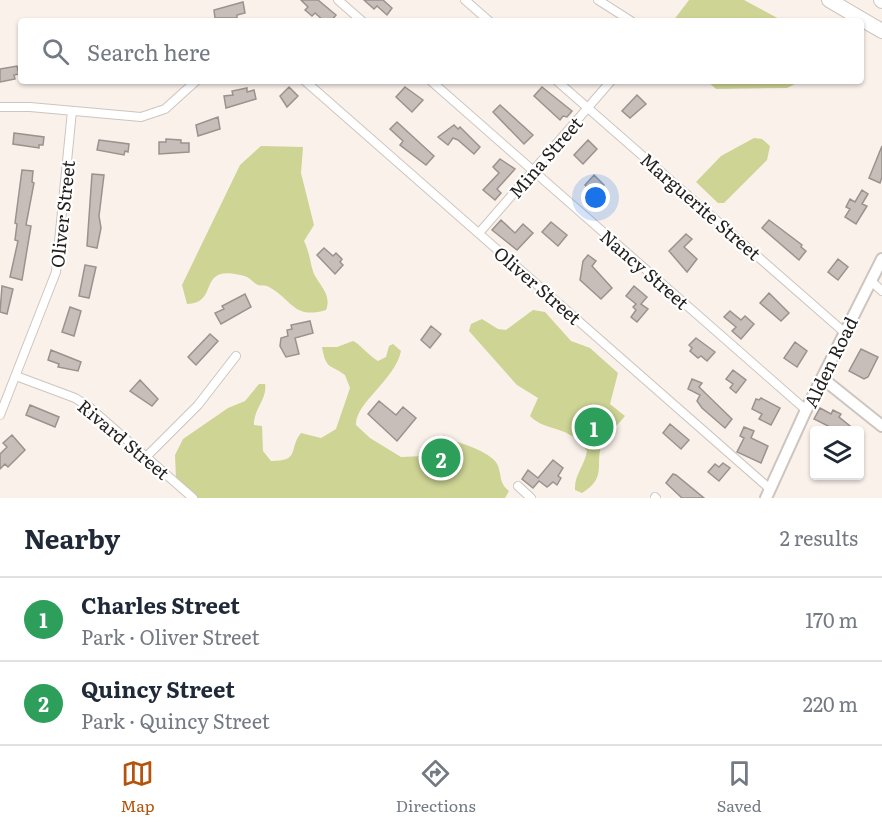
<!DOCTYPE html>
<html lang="en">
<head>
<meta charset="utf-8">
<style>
	body { margin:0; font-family:Literata,serif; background:#f2f2f3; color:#1f2937 }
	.controls { position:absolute; right:18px; bottom:18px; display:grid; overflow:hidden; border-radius:6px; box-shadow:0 2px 4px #0004 }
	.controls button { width:54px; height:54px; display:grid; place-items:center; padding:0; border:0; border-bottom:2px solid #e0e1e3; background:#fff; color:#1f2937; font:30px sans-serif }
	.you { position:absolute; left:596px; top:198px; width:21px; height:21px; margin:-15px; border:4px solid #fff; border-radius:50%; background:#1a73e8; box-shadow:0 0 0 9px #1a73e833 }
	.badge { display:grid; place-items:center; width:39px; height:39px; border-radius:50%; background:#b45309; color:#fff; font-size:20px; font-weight:700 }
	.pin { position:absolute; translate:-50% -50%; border:3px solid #fff; box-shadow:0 2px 6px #0006 }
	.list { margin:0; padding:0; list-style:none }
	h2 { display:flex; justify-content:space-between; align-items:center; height:78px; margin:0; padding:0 24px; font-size:26px }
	h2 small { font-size:20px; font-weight:400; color:#747a83 }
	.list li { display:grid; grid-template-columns:39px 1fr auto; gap:18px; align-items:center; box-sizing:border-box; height:84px; padding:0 24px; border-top:2px solid #e0e1e3 }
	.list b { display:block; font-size:22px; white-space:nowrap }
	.list p { margin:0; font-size:20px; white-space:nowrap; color:#747a83 }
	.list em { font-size:20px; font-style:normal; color:#747a83 }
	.icon { flex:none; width:33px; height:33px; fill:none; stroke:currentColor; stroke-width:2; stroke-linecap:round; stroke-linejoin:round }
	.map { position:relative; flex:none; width:882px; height:498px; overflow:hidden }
	.search { position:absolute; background:#fff; box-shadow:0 2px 4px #0004; left:18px; right:18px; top:18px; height:66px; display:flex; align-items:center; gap:15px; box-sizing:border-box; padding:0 21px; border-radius:6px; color:#747a83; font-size:22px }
	.sheet { height:246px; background:#fff }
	nav { display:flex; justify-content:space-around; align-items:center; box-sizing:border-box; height:84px; border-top:2px solid #e0e1e3; background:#fff; font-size:16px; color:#747a83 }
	nav a { display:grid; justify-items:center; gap:3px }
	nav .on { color:#b45309 }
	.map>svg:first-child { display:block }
</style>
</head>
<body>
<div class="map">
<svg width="882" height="498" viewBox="0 0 882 498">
	<rect width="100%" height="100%" fill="#faf1eb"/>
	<!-- green -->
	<path fill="#cdd494" d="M 689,0 L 744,0 L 783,21 L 673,21 Z
		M 707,81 L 801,81 L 787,88 L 716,89 Z
		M 754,138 L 762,139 L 770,146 L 767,160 L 724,203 L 718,203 L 696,182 L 721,156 Z
		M 261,146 L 303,147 L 301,173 L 314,225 L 304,241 C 310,253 310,264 314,274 C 320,286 332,295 326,310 C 293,320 292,299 269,287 C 265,284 260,287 256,284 C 250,279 248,276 240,275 C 196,265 220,304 187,304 L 182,285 L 240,165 Z
		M 533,310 L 545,312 L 571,341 L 590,348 L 618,373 L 610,404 L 625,416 C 619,424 607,434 603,442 C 593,462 609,477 582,493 L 575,490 C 574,475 585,465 587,451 C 567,423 547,433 530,416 L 538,398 L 517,385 L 469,331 L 471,324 L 482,319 L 498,329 L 506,330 Z
		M 353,341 C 359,343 369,356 378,361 L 386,357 L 389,346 L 393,344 L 401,351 C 395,380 355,403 356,425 L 370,438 L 401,457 L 423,456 L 444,435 L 449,440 C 461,442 495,454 498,466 C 502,477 499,483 509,491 L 505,498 L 196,498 L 176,479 L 175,455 L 183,439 L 228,408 L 245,401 L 259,384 L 265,384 C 268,398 253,410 254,425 L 262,426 L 263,451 L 271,461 C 301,461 288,449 301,433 L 321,438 L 336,429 L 350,388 L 345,375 C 330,364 326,370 322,347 L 337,347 Z"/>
	<!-- building -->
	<path fill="#c7beba" stroke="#9b928e" stroke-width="1.5" d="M 301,0 L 318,0 L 336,15 L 331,21 L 324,21 L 315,13 L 312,16 L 305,10 L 308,7 Z
		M 364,0 L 383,0 L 392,8 L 387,15 L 377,6 L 374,9 Z
		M 243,2 L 245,13 L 237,15 L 237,18 L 215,18 L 214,10 Z
		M 17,66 L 19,74 L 14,75 L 15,79 L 0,82 L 0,69 Z
		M 289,87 L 298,96 L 287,107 L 280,96 Z
		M 405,87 L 423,100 L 412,112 L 396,97 Z
		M 542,87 L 572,111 L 567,117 L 563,116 L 560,120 L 534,96 Z
		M 247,88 L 247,92 L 254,90 L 256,99 L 226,108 L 224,96 L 233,95 L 232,91 Z
		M 637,95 L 646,104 L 630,118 L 622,111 Z
		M 500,105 L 533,135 L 524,144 L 493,112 Z
		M 218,117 L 220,129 L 198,136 L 196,125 Z
		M 397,122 L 434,156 L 426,165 L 400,145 L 403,141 L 390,129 Z
		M 454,125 L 458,129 L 460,127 L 480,147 L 474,154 L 458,140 L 453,138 L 448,145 L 438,137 Z
		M 14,133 L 44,137 L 43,145 L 39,145 L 39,148 L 13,144 Z
		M 166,139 L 181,140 L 181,143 L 189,143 L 189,152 L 159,154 L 159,142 L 166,142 Z
		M 99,140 L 129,144 L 128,152 L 125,151 L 124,155 L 97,150 Z
		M 588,140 L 597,149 L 583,164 L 574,155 Z
		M 882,146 L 882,177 L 880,183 L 869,178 Z
		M 500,159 L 515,169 L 497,189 L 501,193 L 495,200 L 483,190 L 499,173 L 493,167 Z
		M 22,170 L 33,171 L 32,182 L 34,183 L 26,225 L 31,226 L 22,280 L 10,277 L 18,241 L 15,240 L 17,224 L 15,223 Z
		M 92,174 L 104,175 L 99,216 L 101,228 L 97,248 L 87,246 Z
		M 594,175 L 604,185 L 595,195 L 585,185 Z
		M 862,190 L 868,194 L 862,204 L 867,206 L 856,224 L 845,217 L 850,209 L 846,207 L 850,199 L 855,202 Z
		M 501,220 L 515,233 L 523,224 L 533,233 L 517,250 L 492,230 Z
		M 769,220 L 802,245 L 801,247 L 806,251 L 799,260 L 762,228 Z
		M 551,222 L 567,235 L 558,246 L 542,232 Z
		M 686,234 L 692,239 L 684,247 L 697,259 L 687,272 L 669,251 Z
		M 324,248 L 333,256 L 336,253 L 342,259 L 340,262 L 343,265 L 335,274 L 317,255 Z
		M 588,255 L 596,261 L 592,266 L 612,288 L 601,299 L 580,280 L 583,261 Z
		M 838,259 L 848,267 L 838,280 L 828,272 Z
		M 85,265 L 96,267 L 89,298 L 79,296 Z
		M 2,286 L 13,289 L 7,314 L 0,312 Z
		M 634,286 L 647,297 L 641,304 L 648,309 L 637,322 L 631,317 L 636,310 L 633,307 L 636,304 L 626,296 Z
		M 769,293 L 789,313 L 781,321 L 760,303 Z
		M 245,294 L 251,307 L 221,324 L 215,313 L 224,309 L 222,306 Z
		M 70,307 L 81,311 L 74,336 L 62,332 Z
		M 730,311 L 741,320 L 745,316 L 754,324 L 741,339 L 732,331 L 736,327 L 724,317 Z
		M 310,321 L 313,333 L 295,338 L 299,354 L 286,357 L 280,346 L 281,338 L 288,336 L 287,330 L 292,329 L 291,325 Z
		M 431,326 L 441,334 L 430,348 L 421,340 Z
		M 210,334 L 218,341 L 196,365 L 188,357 Z
		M 696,338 L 715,352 L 707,361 L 701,356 L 698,358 L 690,351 L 692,348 L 689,345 Z
		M 795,342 L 807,351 L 797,367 L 784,358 Z
		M 861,349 L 878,357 L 868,377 L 864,379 L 849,371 Z
		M 51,350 L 81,362 L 78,371 L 58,367 L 59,364 L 48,360 Z
		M 733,370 L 746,380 L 736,393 L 730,388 L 733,384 L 726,379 Z
		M 692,379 L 702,383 L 699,387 L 732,419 L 725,428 L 702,408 L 697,401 L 700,395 L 688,389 Z
		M 140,380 L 158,399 L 152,406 L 130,391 Z
		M 761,398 L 780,408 L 771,425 L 759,419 L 762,414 L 752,409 L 756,399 L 759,400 Z
		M 379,401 L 396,415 L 403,407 L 416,418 L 397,441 L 368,414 Z
		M 30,405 L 59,417 L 55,427 L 26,415 Z
		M 820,408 L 831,414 L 833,410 L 841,414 L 839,417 L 855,430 L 836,430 L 814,419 Z
		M 670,424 L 689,440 L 681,449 L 663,433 Z
		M 744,427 L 754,431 L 751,438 L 768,446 L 761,463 L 737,452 L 744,438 L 740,436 Z
		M 12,435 L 25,450 L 8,467 L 5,464 L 0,469 L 0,454 L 7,447 L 3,443 Z
		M 553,460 L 563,468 L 558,476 L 561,478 L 557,485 L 553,482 L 547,487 L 539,481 L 533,488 L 522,479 L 528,470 L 538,478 Z
		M 723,463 L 730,468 L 719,481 L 708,472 L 715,464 L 719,467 Z
		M 673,474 L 676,475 L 704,498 L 682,498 L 666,483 Z"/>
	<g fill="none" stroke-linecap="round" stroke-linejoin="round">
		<defs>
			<path id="street" d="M 338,0 L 362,21
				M 465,0 L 489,21
				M 598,0 L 631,21
				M 305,81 L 770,489
				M 431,81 L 806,410
				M 557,81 L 844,332
				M 0,107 L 30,107 L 141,117 L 165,109 L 196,81
				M 479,233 L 611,81
				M 871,281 L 882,291
				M 16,376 L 75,398 L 88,406 L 193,498
				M 0,415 L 56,272 L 72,111
				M 146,457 L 198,405 L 236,356
				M 518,486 L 531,498
				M 655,497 L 656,498"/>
			<path id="secondary" d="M 822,378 L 882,426
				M 766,498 L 806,410 L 882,259"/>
			<path id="highway" d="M 829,0 L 882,31
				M 881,0 L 882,1"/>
		</defs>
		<!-- street casing -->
		<use href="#street" stroke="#cdc5bf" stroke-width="10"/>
		<!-- secondary casing -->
		<use href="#secondary" stroke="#cdc5bf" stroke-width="14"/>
		<!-- highway casing -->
		<use href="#highway" stroke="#cdc5bf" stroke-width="16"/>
		<!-- street -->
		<use href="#street" stroke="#fff" stroke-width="8"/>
		<!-- secondary -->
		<use href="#secondary" stroke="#fff" stroke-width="10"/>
		<!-- highway -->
		<use href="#highway" stroke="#fff" stroke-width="14"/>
	</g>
	<g text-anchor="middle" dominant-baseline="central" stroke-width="4.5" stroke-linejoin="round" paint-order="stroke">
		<!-- street labels -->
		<g font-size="18" fill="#221f1d" stroke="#fff">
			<text transform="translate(545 157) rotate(-49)">Mina Street</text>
			<text transform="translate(701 206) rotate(41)">Marguerite Street</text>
			<text transform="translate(62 214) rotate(-84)">Oliver Street</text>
			<text transform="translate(645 269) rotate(41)">Nancy Street</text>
			<text transform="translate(538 285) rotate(41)">Oliver Street</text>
			<text transform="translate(830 362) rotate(-64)">Alden Road</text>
			<text transform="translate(124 439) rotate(40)">Rivard Street</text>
		</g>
	</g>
</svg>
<div class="controls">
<button><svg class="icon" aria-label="layers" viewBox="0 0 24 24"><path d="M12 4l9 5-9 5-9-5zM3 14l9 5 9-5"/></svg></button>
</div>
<div class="you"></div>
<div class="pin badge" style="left:594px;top:427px;background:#2e9e5b">1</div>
<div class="pin badge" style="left:441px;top:458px;background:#2e9e5b">2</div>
<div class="search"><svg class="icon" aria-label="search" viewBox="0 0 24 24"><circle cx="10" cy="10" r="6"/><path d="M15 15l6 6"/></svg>Search here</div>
</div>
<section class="sheet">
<h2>Nearby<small>2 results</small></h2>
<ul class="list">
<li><span class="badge" style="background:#2e9e5b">1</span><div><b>Charles Street</b><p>Park · Oliver Street</p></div><em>170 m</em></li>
<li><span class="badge" style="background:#2e9e5b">2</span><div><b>Quincy Street</b><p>Park · Quincy Street</p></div><em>220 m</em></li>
</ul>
</section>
<nav>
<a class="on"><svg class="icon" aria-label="map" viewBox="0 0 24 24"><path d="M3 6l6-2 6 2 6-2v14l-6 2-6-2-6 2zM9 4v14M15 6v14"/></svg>Map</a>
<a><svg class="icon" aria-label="directions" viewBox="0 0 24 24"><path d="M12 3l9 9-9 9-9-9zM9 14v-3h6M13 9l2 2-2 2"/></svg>Directions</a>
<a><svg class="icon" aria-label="saved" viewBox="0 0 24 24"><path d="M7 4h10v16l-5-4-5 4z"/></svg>Saved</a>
</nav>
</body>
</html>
